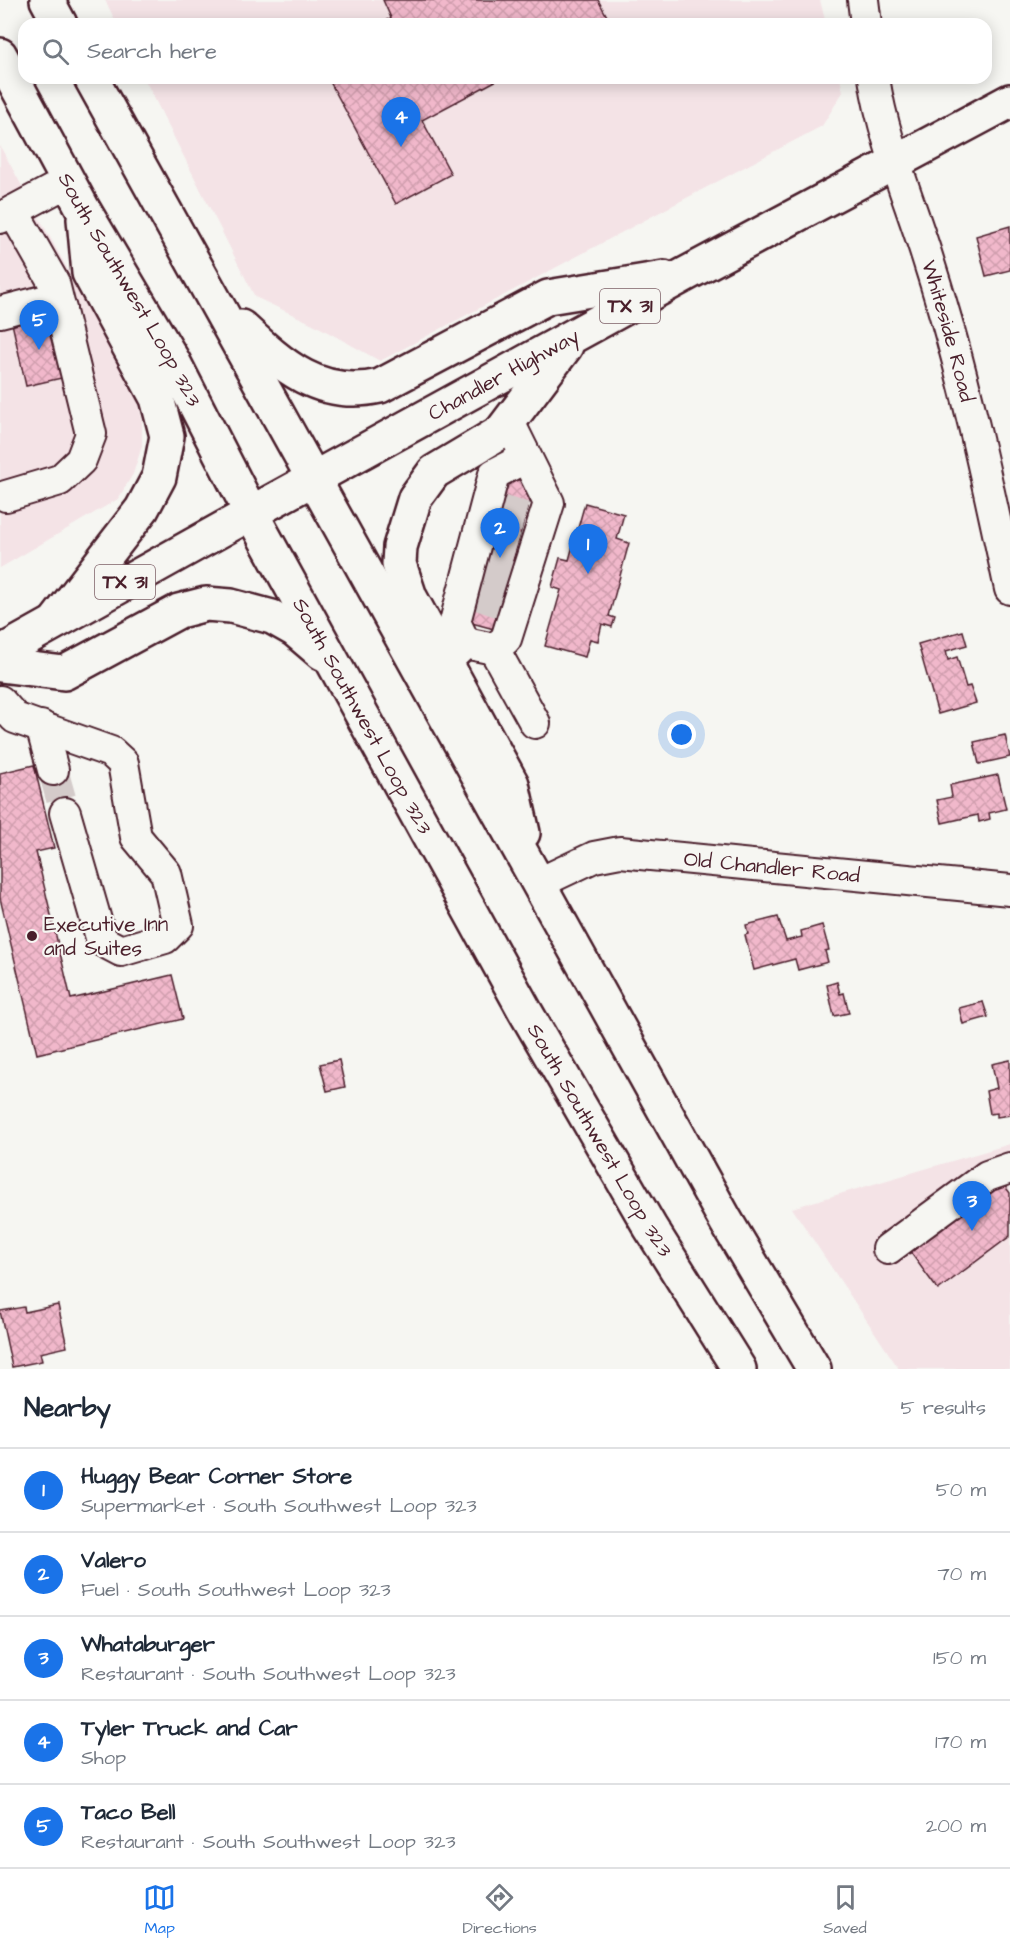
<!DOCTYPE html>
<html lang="en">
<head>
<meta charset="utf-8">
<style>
	body { margin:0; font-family:"Architects Daughter",sans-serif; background:#f6f6f7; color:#1f2937 }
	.you { position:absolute; left:682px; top:735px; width:21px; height:21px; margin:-15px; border:4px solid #fff; border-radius:50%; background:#1a73e8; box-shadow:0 0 0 9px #1a73e833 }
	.badge { display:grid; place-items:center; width:39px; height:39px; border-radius:50%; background:#1a73e8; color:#fff; font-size:20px; font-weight:700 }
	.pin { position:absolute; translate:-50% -50px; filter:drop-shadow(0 2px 3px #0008) }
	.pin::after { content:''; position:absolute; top:32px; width:21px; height:18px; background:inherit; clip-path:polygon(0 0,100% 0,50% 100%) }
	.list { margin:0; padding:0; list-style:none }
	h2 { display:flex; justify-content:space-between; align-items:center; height:78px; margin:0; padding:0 24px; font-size:26px }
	h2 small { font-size:20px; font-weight:400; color:#747a83 }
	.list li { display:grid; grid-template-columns:39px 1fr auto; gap:18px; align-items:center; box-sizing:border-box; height:84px; padding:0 24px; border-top:2px solid #e0e1e3 }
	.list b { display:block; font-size:22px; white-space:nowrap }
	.list p { margin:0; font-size:20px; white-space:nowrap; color:#747a83 }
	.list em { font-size:20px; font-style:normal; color:#747a83 }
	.icon { flex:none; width:33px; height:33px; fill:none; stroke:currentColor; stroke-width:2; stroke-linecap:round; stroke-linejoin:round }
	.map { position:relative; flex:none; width:1010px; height:1369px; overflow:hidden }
	.search { position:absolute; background:#fff; box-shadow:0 3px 15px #0003; left:18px; right:18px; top:18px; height:66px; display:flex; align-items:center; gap:15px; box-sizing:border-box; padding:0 21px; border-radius:18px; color:#747a83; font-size:22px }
	.sheet { height:498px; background:#fff }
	nav { display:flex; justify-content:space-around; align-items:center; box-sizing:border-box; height:84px; border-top:2px solid #e0e1e3; background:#fff; font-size:16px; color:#747a83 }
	nav a { display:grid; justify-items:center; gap:3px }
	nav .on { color:#1a73e8 }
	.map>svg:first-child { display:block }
</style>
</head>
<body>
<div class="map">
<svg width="1010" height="1369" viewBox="0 0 1010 1369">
	<defs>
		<pattern id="building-cross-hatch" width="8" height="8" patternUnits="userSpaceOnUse" patternTransform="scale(1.5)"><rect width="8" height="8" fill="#f1b8cb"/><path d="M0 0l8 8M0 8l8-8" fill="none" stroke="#d09eae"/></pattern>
	</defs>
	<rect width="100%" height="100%" fill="#f6f6f2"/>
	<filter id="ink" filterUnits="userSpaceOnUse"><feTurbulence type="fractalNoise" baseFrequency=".0167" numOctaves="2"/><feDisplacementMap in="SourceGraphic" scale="12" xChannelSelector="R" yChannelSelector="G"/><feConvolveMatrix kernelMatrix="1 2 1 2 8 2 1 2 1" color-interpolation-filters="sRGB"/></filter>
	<g filter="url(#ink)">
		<!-- built -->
		<path fill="#f4e3e6" d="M 105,0 L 820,0 L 826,24 L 117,24 Z
			M 144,78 L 840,78 L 843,92 L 822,126 L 380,361 L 313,324 L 255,297 Z
			M 0,146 L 136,394 L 142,418 L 142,446 L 133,474 L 118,499 L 0,568 Z
			M 1010,1144 L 1010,1369 L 899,1369 L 792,1208 Z"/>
		<!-- building -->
		<path fill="url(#building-cross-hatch)" stroke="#4a1f2b" stroke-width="1.5" d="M 383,0 L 598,0 L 609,20 L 601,24 L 379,24 L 391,18 Z
			M 328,78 L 501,78 L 422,120 L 451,174 L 396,204 Z
			M 1010,226 L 1010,270 L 986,276 L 976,236 Z
			M 52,315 L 66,377 L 26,386 L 12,323 Z
			M 508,477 L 534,484 L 494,629 L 468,622 Z
			M 585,503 L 624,514 L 617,539 L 629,543 L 609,616 L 615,618 L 612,627 L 602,624 L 598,641 L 590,639 L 585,657 L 545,646 L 561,590 L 552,587 L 560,558 L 569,560 Z
			M 963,631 L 967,645 L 946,651 L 948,660 L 957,657 L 966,687 L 970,686 L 976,703 L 938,714 L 918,644 Z
			M 1005,735 L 1010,757 L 979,764 L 974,742 Z
			M 34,765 L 54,848 L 36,852 L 71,999 L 172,975 L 183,1019 L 37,1054 L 0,898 L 0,773 Z
			M 998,775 L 1006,809 L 989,813 L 990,819 L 979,822 L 978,815 L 942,823 L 937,800 L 952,797 L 950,785 Z
			M 778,917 L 786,941 L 802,937 L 801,931 L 822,925 L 829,950 L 825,951 L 828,962 L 798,970 L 795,959 L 754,970 L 745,935 L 748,934 L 746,925 Z
			M 837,982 L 840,994 L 844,993 L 849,1013 L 834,1016 L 827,985 Z
			M 983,1002 L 988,1017 L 963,1024 L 959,1008 Z
			M 339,1060 L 345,1087 L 327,1091 L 320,1064 Z
			M 1010,1060 L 1010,1115 L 997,1117 L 997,1113 L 990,1114 L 986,1091 L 997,1088 L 992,1064 Z
			M 1001,1181 L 1010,1193 L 1010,1236 L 938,1290 L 908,1249 Z
			M 58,1305 L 67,1347 L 40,1353 L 42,1361 L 12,1367 L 0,1311 L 24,1307 L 25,1312 Z"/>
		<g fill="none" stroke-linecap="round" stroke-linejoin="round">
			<!-- minor-tunnel -->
			<path stroke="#d4cbca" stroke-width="30" stroke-dasharray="30 15" stroke-linecap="butt" d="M 499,510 L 525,517
				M 491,540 L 516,548
				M 483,567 L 509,576
				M 475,594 L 501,603
				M 53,770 L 65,813"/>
			<defs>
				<g id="minor">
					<path d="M 863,0 L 866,24"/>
					<path id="s1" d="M 874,78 C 884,143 911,203 930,266 C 964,372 987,481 1010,589"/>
					<path d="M 0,218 L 69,181"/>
					<path d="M 0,312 L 43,301 L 49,301 L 61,309"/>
					<path d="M 6,496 L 60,480 L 81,460 L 91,434 L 54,283 L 13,211"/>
					<path d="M 465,643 L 455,622 L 494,474 L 525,458"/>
					<path d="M 494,649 L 535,723"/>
					<path d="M 445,662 L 465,643 L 494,649 L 506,639 L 549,503 L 509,422"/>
					<path d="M 0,701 L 15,718 L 111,752 L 123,763 L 136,837 L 166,873 L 178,925 L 165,938 L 121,951 L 102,941 L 65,813"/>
					<path d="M 41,726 L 53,770"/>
					<path id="s2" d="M 539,883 L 594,857 L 620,852 L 1010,890"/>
					<path d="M 888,1249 L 987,1176 L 1010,1168"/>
				</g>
				<path id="major" d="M 0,653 L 251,513"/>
				<g id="highway">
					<path d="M 47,0 L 60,24"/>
					<path id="s3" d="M 0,55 L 83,209 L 173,361 L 251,513 L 525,1011 L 650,1227 L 739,1369"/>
					<path d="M 91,78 L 726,1221 L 814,1369"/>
					<path d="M 241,327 C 282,365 319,400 380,386 L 548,297 L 664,278"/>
					<path id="s4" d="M 251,513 L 686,274 L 1010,101"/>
					<path d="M 57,619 L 142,509 L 159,477 L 167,436 L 157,398 L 89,273 L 84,219"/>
					<path d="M 0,665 L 64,673 L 179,611 L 206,604 L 231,606 L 272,617 L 295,630 L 322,653"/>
					<path d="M 523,833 L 512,784 L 410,597 L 399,564 L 400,547 L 415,498 L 434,472 L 501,432 L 566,346"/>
				</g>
			</defs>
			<!-- minor casing -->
			<use href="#minor" stroke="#4a1f2b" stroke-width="34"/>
			<!-- major casing -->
			<use href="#major" stroke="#4a1f2b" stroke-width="38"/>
			<!-- highway casing -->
			<use href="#highway" stroke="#4a1f2b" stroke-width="38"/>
			<!-- minor -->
			<use href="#minor" stroke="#f6f6f2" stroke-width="30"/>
			<!-- major -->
			<use href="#major" stroke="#f6f6f2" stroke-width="33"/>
			<!-- highway -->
			<use href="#highway" stroke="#f6f6f2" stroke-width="33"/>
		</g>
	</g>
	<!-- markers -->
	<circle fill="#4a1f2b" stroke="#f6f6f2" stroke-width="2" cx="32" cy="936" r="6"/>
	<g text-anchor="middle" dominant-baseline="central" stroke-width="4.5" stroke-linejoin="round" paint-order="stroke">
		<!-- shield labels -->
		<g fill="#f6f6f2" stroke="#7e6067" stroke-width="1.5">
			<rect x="600" y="289" width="60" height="34" rx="4.5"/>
			<rect x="95" y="565" width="60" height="34" rx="4.5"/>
		</g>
		<g font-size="20" font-weight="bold" fill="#4a1f2b">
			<text x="630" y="306">TX 31</text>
			<text x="125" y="582">TX 31</text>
		</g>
		<!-- street labels -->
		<g font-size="21" fill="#4a1f2b" stroke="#f6f6f2">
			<text stroke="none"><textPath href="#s3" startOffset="268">South Southwest Loop 323</textPath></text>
			<text stroke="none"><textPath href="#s1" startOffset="264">Whiteside Road</textPath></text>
			<text stroke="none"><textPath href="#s4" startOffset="288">Chandler Highway</textPath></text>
			<text stroke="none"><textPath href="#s3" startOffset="754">South Southwest Loop 323</textPath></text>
			<text stroke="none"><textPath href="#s2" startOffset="240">Old Chandler Road</textPath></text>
			<text stroke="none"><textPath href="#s3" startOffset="1240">South Southwest Loop 323</textPath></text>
		</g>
		<!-- poi labels -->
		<g font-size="21" fill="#4a1f2b" stroke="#f6f6f2" text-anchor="start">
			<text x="44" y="924">Executive Inn<tspan x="44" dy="24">and Suites</tspan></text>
		</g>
	</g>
</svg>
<div class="you"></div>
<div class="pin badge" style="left:588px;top:574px">1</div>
<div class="pin badge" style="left:500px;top:558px">2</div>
<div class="pin badge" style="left:972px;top:1231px">3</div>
<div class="pin badge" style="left:401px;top:147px">4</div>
<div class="pin badge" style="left:39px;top:350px">5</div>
<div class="search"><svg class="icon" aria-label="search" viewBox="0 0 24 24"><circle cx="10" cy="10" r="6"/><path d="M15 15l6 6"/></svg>Search here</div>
</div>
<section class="sheet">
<h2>Nearby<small>5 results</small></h2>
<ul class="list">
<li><span class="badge">1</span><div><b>Huggy Bear Corner Store</b><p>Supermarket · South Southwest Loop 323</p></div><em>50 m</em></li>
<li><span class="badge">2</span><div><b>Valero</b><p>Fuel · South Southwest Loop 323</p></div><em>70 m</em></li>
<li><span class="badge">3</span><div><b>Whataburger</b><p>Restaurant · South Southwest Loop 323</p></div><em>150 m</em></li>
<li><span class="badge">4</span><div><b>Tyler Truck and Car</b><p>Shop</p></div><em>170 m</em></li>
<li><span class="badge">5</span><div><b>Taco Bell</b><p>Restaurant · South Southwest Loop 323</p></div><em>200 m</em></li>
</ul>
</section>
<nav>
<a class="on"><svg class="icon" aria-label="map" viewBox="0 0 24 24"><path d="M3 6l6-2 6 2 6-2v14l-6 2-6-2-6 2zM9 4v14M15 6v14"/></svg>Map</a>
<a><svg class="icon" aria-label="directions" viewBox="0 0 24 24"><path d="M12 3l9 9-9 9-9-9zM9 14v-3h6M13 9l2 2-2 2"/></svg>Directions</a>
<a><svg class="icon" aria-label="saved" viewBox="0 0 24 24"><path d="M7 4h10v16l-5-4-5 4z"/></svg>Saved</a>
</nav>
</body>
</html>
